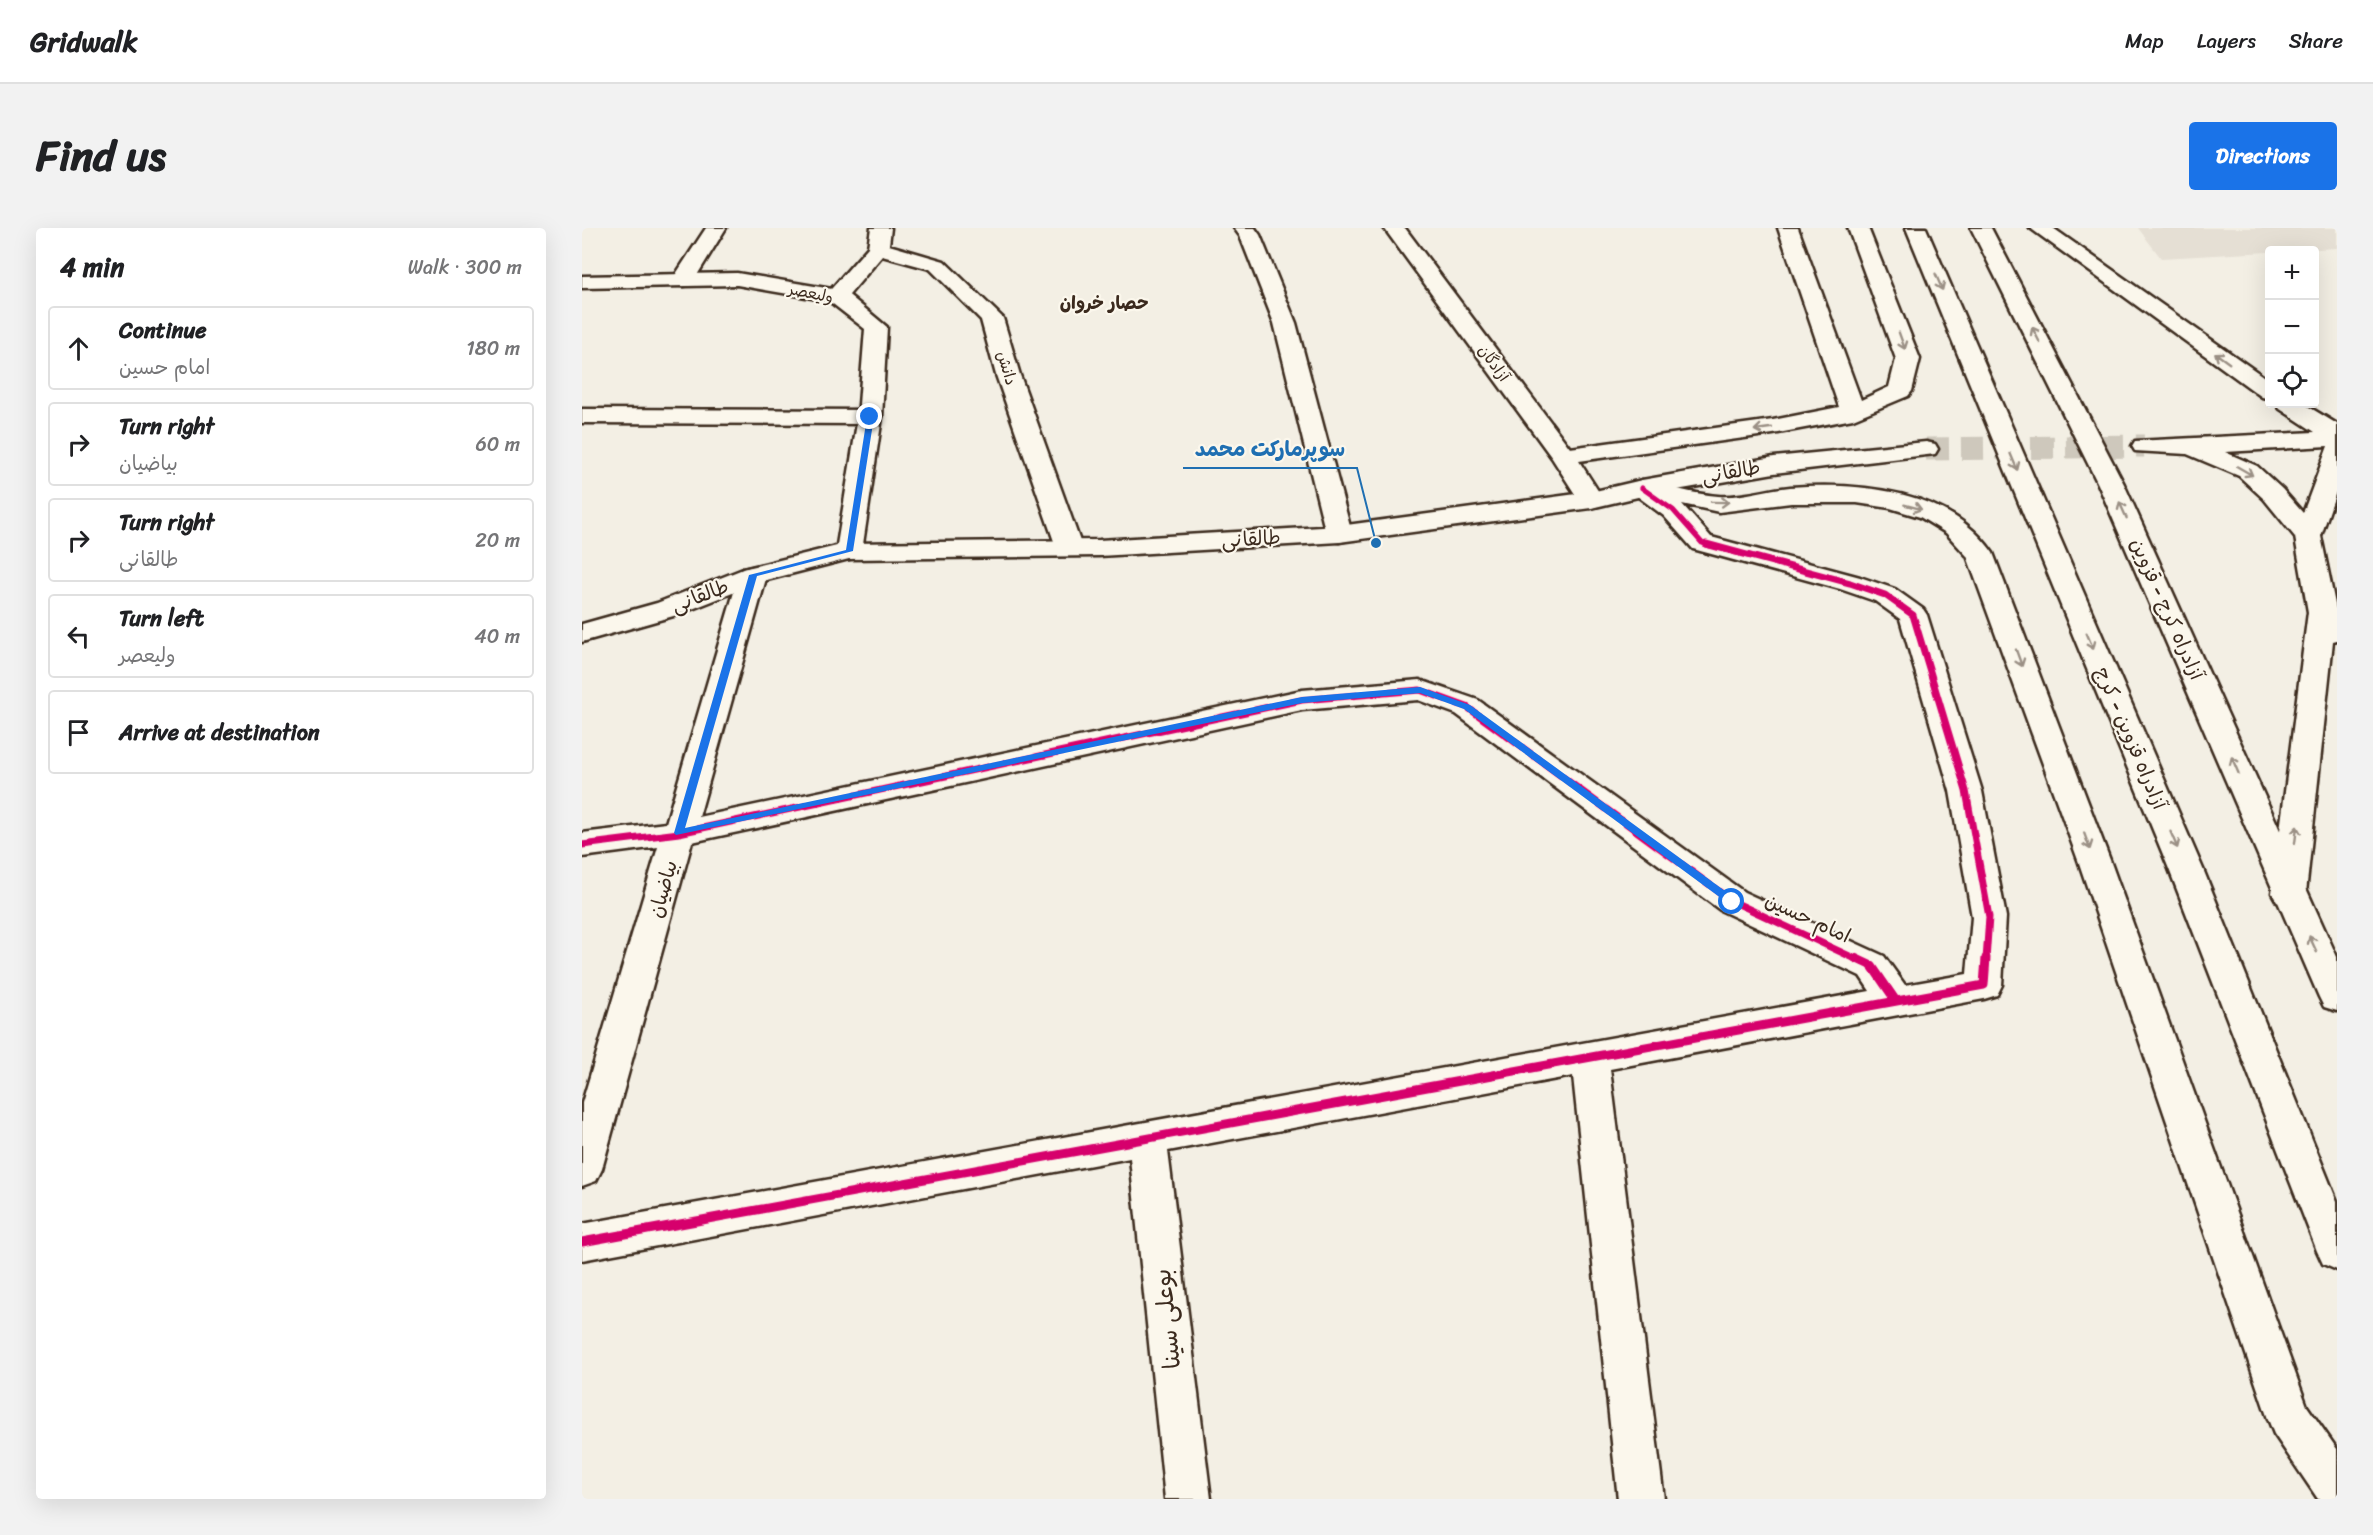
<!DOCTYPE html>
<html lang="en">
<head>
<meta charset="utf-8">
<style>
	body { margin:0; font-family:Sriracha,"Playpen Sans Arabic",sans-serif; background:#f2f2f2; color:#202124 }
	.controls { position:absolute; right:18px; top:18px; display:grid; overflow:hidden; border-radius:6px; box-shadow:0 6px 24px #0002 }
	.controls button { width:54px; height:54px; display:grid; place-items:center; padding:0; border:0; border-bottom:2px solid #e0e0e0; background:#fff; color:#202124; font:30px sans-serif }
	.stop { position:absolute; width:18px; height:18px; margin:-14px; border:4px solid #1a73e8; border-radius:50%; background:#fff }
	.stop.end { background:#1a73e8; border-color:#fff; box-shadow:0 2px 6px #0008 }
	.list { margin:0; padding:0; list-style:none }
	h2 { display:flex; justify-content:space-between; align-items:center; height:78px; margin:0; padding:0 24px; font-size:26px }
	h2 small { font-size:20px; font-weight:400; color:#757577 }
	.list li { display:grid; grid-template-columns:39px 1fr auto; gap:18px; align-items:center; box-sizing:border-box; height:84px; margin:0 12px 12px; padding:0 12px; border:2px solid #e0e0e0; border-radius:6px }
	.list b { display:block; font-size:22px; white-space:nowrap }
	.list p { margin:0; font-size:20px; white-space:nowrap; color:#757577 }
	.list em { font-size:20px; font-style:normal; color:#757577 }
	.icon { flex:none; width:33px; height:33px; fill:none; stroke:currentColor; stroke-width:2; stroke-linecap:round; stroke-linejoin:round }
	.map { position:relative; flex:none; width:1755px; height:1271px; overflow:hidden; border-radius:6px }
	header { display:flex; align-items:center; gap:36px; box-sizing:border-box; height:84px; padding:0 30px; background:#fff; border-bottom:2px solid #e0e0e0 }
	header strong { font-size:28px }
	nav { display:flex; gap:33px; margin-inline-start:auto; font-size:21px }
	.intro { display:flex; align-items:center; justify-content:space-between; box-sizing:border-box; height:144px; padding:0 36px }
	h1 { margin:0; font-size:42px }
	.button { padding:15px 27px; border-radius:6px; background:#1a73e8; color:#fff; font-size:21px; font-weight:700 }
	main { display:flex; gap:36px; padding:0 36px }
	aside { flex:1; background:#fff; border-radius:6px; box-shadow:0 6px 24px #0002 }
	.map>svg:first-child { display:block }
</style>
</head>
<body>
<header>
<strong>Gridwalk</strong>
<nav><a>Map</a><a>Layers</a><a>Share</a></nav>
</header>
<div class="intro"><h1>Find us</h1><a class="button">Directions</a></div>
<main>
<aside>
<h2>4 min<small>Walk · 300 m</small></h2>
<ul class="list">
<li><svg class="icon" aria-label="ahead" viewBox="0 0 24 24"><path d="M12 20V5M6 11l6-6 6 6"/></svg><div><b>Continue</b><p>امام حسین</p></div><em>180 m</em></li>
<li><svg class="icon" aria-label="right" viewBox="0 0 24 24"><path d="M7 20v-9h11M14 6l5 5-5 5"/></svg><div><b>Turn right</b><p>بیاضیان</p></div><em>60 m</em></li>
<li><svg class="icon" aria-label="right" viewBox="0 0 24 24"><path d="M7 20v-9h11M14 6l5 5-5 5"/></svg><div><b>Turn right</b><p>طالقانی</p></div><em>20 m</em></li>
<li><svg class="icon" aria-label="left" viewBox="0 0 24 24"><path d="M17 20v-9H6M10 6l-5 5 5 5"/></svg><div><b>Turn left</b><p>ولیعصر</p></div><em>40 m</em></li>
<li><svg class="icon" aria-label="arrive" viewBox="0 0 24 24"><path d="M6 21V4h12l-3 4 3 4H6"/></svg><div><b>Arrive at destination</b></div></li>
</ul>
</aside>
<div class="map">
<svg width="1755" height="1271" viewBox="0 0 1755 1271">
	<rect width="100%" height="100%" fill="#f3efe4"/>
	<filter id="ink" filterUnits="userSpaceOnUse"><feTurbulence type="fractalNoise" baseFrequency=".0167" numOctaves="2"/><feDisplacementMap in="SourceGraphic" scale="12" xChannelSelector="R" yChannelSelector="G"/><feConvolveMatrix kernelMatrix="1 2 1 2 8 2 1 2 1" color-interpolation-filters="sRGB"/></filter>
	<g filter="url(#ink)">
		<!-- built -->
		<path fill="#e5dfd4" d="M 1556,0 L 1755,0 L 1755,20 L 1579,30 Z"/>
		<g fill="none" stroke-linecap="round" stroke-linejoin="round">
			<!-- secondary-tunnel -->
			<path stroke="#cec8bc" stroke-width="23" stroke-dasharray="23 12" stroke-linecap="butt" d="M 1344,221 L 1562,218"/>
			<defs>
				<path id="minor" d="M 124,0 L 144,0 L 109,57 L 101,58 L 93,57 L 90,52 Z
					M 289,0 L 309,0 L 307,17 L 362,33 L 421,90 L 438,147 L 500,319 L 496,325 L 487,327 L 478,325 L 474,319 L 414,147 L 399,92 L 348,41 L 300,28 L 262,73 L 254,75 L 246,73 L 243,68 L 286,19 Z
					M 652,0 L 673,0 L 678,7 L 714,95 L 770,306 L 766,312 L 757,314 L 748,312 L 744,306 L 692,95 L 658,8 Z
					M 802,0 L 823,0 L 988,220 L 1191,192 L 1257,179 L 1196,0 L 1216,0 L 1279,172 L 1307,159 L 1314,131 L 1266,0 L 1286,0 L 1338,131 L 1330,163 L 1326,168 L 1271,191 L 1191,206 L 997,233 L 1022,272 L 1018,277 L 1009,280 L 1000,277 L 970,230 Z
					M 0,181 L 288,182 L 297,184 L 300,189 L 297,194 L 288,196 L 0,195 Z
					M 1060,252 C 1084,258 1111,266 1136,268 C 1159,270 1185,261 1208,259 C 1279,254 1368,262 1411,325 L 1528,632 L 1725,1178 L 1755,1221 L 1755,1271 L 1736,1271 L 1692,1206 L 1686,1191 L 1496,632 L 1385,328 L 1364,305 L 1338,289 L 1308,280 L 1275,275 L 1209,275 L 1137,284 L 1100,276 L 1129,309 L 1278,349 L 1313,361 L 1341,381 L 1345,387 L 1400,563 L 1424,689 L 1420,757 L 1415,767 L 1402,771 L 1028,841 L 1082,1271 L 1036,1271 L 991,848 L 586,923 L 629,1271 L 583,1271 L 548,930 L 0,1032 L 0,996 L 1288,763 L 1278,748 L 1138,682 L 874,486 L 836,472 L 720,482 L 110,614 L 20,941 L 14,953 L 0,958 L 0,875 L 76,619 L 0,629 L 0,605 L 84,595 L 157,347 L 161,341 L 171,339 L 181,341 L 185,347 L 117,589 L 720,462 L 838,452 L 896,472 L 1162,664 L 1302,728 L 1323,757 L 1385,746 L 1390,689 L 1368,563 L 1318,391 L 1293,373 L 1258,361 L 1111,321 L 1082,288 L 1051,265 L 1047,260 L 1051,255 Z"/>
				<path id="tertiary" d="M 155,45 L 262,63 L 305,99 L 300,189 L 280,323 L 276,329 L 267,331 L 258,329 L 254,323 L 276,189 L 283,101 L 247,73 L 155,57 L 0,60 L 0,48 Z"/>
				<path id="secondary" d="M 1448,0 L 1471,0 L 1688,153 L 1688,171 L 1680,169 Z
					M 1694,176 L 1722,176 L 1755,196 L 1755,261 L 1739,308 L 1755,386 L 1755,412 L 1751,413 L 1724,665 L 1719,674 L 1707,678 L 1695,674 L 1690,665 L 1726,384 L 1713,309 L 1682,271 L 1657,248 L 1605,226 L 1553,223 L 1550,218 L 1553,213 L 1733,204 L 1698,181 ZM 1746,218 L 1721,285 L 1700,261 L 1675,238 L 1643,224 Z
					M 1344,214 L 1353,216 L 1356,221 L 1353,226 L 1192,245 L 1060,268 L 1009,280 L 757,314 L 517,328 L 267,331 L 181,353 L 95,387 L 0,414 L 0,396 L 75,375 L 161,341 L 267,315 L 517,312 L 757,298 L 1009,264 L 1060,252 L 1192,229 Z"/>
				<path id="motorway" d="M 1324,0 L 1344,0 L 1621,641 L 1755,973 L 1755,1042 L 1741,1036 L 1735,1023 L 1587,641 Z
					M 1389,0 L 1409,0 L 1542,256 L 1755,729 L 1755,783 L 1742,779 L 1737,769 L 1516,256 Z"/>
			</defs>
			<!-- minor casing -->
			<use href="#minor" stroke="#3b2a1e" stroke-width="5"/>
			<!-- tertiary casing -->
			<use href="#tertiary" stroke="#3b2a1e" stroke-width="5"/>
			<!-- secondary casing -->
			<use href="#secondary" stroke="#3b2a1e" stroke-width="5"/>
			<!-- motorway casing -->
			<use href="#motorway" stroke="#3b2a1e" stroke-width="5"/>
			<!-- minor -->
			<use href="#minor" fill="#fbf7ec" fill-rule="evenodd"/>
			<!-- tertiary -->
			<use href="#tertiary" fill="#fbf7ec" fill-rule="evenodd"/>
			<!-- secondary -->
			<use href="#secondary" fill="#fbf7ec" fill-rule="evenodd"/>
			<!-- motorway -->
			<use href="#motorway" fill="#fbf7ec" fill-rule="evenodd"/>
			<defs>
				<path id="cycleway-far2" d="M 1060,260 L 1091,282 L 1120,315 L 1128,318"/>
				<path id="cycleway-far1" d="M 1124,316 L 1268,355 L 1303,367 L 1331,387 L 1384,563 L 1407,689 L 1404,732
					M 0,617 L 97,605 L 720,472 L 838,462 L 885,479 L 1150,673 L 1276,732"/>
				<path id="cycleway" d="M 1273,730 L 1290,738 L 1314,773
					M 0,1014 L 1402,757 L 1404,730"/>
			</defs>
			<!-- cycleway-far2 casing -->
			<use href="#cycleway-far2" stroke="#fbf7ec" stroke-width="8"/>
			<!-- cycleway-far1 casing -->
			<use href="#cycleway-far1" stroke="#fbf7ec" stroke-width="10"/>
			<!-- cycleway casing -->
			<use href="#cycleway" stroke="#fbf7ec" stroke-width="13"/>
			<!-- cycleway-far2 -->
			<use href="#cycleway-far2" stroke="#d6006c" stroke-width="5"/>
			<!-- cycleway-far1 -->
			<use href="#cycleway-far1" stroke="#d6006c" stroke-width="7"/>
			<!-- cycleway -->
			<use href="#cycleway" stroke="#d6006c" stroke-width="9"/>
		</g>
		<!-- one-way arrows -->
		<defs><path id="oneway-shaft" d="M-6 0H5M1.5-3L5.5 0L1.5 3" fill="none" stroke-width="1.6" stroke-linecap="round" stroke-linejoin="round" transform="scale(1.5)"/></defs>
		<g stroke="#9b9085">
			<use href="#oneway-shaft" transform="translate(1357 54) rotate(67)"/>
			<use href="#oneway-shaft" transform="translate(1454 107) rotate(-117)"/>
			<use href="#oneway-shaft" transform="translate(1320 113) rotate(70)"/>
			<use href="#oneway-shaft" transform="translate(1640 130) rotate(-144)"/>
			<use href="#oneway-shaft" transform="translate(1181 201) rotate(172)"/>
			<use href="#oneway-shaft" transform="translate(1432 234) rotate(67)"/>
			<use href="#oneway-shaft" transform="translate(1663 243) rotate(30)"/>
			<use href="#oneway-shaft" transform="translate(1138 274) rotate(1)"/>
			<use href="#oneway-shaft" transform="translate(1331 279) rotate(15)"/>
			<use href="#oneway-shaft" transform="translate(1541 282) rotate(-114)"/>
			<use href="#oneway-shaft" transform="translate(1508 413) rotate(67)"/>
			<use href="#oneway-shaft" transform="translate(1437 430) rotate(70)"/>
			<use href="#oneway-shaft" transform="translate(1653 537) rotate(-113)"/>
			<use href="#oneway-shaft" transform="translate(1714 607) rotate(-83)"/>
			<use href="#oneway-shaft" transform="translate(1592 612) rotate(67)"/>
			<use href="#oneway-shaft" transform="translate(1505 613) rotate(70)"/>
			<use href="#oneway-shaft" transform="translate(1731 716) rotate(-115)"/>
		</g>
	</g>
	<!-- route -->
	<path fill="#1a73e8" d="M 288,187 L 292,189 L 271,323 L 175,348 L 103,600 L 720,469 L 838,459 L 888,477 L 1154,671 L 1154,676 L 1147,676 L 882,481 L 838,465 L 720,475 L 94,607 L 92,605 L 167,347 L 264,322 L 285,189 Z"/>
	<g text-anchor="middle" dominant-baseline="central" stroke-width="4.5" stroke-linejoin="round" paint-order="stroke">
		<!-- far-street labels -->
		<g font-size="16" fill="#3b2a1e" stroke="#fbf7ec">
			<text transform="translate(229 65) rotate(12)">ولیعصر</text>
			<text transform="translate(912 135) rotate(54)">آزادگان</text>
			<text transform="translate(425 140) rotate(73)">دانش</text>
		</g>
		<!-- far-quarter labels -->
		<g font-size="18" font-weight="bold" fill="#3b2a1e" stroke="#fbf7ec">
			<text x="522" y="75">حصار خروان</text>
		</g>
		<!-- street labels -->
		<g font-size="20" fill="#3b2a1e" stroke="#fbf7ec">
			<text transform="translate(1149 244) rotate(-10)">طالقانی</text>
			<text transform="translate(669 311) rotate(-3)">طالقانی</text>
			<text transform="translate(118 368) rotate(-21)">طالقانی</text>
			<text transform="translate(1585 381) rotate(66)">آزادراه کرج - قزوین</text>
			<text transform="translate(1549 510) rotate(67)">آزادراه قزوین - کرج</text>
			<text transform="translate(81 661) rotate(-74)">بیاضیان</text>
			<text transform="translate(1226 690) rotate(25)">امام حسین</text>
		</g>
		<!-- near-street labels -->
		<g font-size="24" fill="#3b2a1e" stroke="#fbf7ec">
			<text transform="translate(585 1091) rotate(-96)">بوعلی سینا</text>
		</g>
	</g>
	<!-- callouts -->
	<path fill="none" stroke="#1f6fb2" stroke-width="2" d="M794 315L775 240H601"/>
	<circle fill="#1f6fb2" stroke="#fbf7ec" stroke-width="2" cx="794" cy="315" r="6"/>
	<g font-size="21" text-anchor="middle" font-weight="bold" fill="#1f6fb2" stroke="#fbf7ec" stroke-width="4.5" stroke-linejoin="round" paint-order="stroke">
		<text x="688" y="228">سوپرمارکت محمد</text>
	</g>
</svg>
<div class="controls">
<button>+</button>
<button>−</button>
<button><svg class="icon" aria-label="locate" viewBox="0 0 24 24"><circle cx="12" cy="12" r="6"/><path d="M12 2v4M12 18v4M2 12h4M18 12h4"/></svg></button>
</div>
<div class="stop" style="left:1150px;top:674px"></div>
<div class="stop end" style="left:288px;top:189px"></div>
</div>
</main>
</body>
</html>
